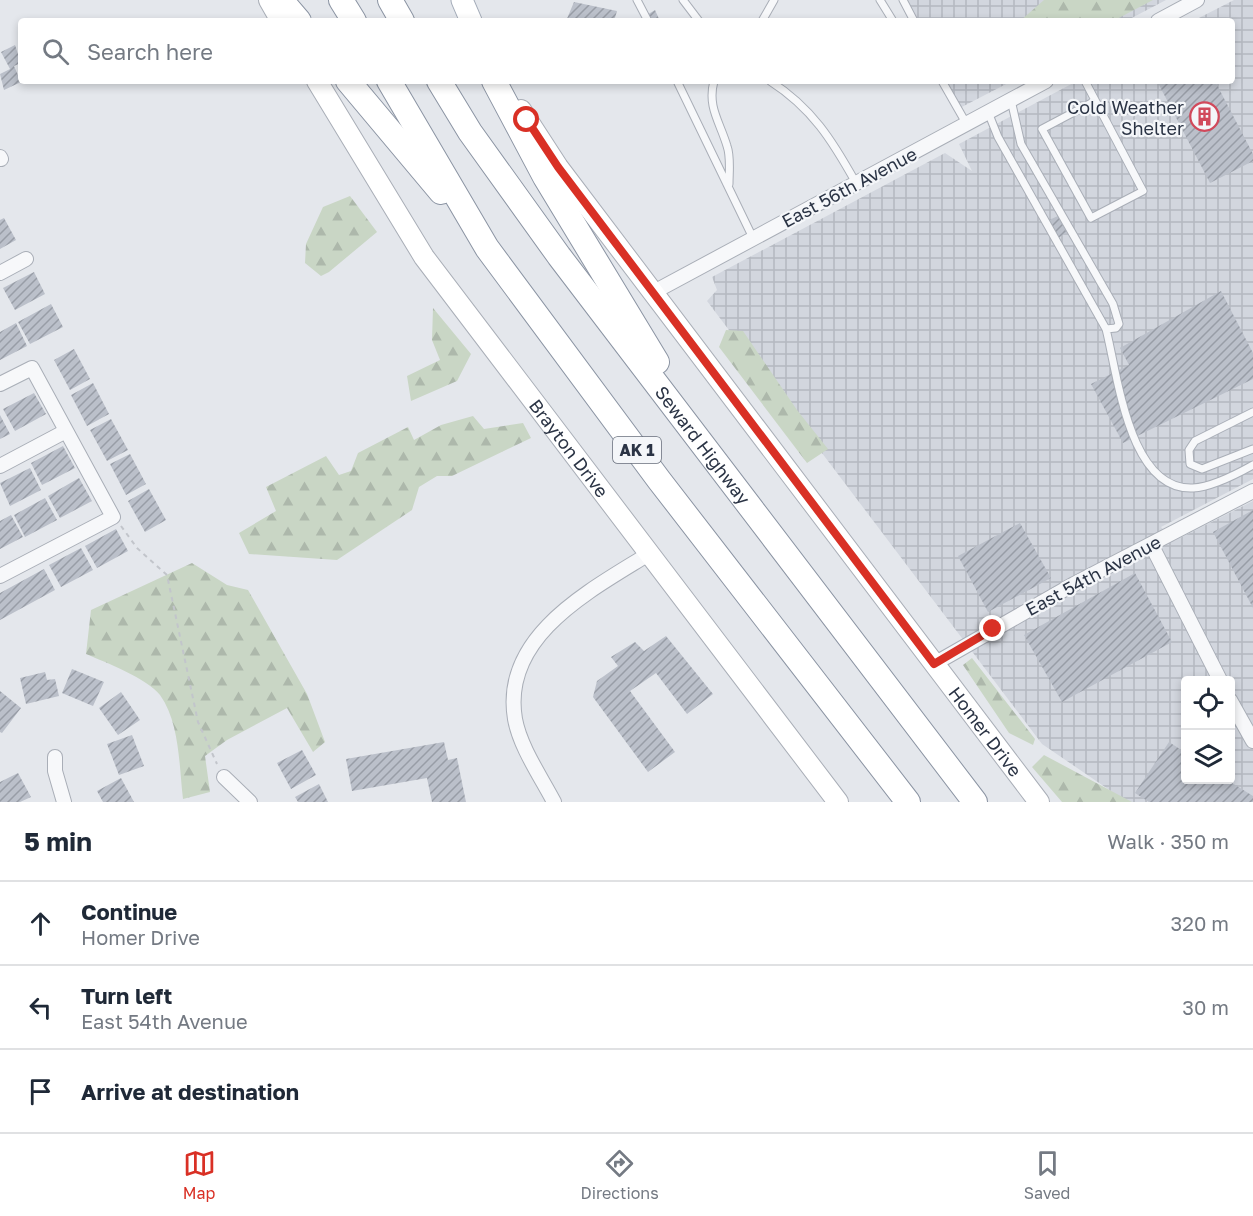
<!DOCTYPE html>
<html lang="en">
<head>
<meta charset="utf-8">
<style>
	body { margin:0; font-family:"Golos Text",sans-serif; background:#f6f6f7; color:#1f2937 }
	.controls { position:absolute; right:18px; bottom:18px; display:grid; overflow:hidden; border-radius:6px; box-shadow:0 3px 9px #0003 }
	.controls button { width:54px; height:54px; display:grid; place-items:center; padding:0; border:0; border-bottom:2px solid #e0e1e3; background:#fff; color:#1f2937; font:30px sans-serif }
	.stop { position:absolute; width:18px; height:18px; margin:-14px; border:4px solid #d93025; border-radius:50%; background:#fff }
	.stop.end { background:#d93025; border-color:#fff; box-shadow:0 2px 6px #0008 }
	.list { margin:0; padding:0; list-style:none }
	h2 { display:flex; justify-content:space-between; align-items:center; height:78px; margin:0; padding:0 24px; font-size:26px }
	h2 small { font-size:20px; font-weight:400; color:#747a83 }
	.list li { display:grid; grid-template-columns:39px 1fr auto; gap:18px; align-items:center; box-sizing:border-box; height:84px; padding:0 24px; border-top:2px solid #e0e1e3 }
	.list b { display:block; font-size:22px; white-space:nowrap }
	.list p { margin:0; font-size:20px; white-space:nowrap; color:#747a83 }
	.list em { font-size:20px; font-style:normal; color:#747a83 }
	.icon { flex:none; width:33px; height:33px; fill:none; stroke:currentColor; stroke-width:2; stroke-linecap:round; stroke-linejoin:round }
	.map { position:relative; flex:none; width:1253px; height:802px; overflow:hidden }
	.search { position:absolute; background:#fff; box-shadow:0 3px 9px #0003; left:18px; right:18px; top:18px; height:66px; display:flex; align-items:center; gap:15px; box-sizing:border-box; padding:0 21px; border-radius:6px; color:#747a83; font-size:22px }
	.sheet { height:330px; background:#fff }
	nav { display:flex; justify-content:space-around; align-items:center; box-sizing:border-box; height:84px; border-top:2px solid #e0e1e3; background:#fff; font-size:16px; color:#747a83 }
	nav a { display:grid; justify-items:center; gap:3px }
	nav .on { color:#d93025 }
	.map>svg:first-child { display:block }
</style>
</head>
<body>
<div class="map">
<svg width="1253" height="802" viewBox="0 0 1253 802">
	<defs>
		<pattern id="industrial-grid" width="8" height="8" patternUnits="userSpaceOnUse" patternTransform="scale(1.5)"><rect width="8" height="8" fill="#d2d6de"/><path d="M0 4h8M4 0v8" fill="none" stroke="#b4b8c0"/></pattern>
		<pattern id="forest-firs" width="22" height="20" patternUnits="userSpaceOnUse" patternTransform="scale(1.5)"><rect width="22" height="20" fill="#c9d6c5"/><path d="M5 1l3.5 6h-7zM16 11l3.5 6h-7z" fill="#adb8ab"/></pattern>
		<pattern id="building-hatch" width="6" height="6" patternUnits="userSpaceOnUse" patternTransform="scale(1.5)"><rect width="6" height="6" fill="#bbc0ca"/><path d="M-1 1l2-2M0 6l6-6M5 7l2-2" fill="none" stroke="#989da6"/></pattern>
	</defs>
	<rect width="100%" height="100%" fill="#e4e7ec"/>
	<!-- industrial -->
	<path fill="url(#industrial-grid)" fill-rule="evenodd" d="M 899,0 L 1166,0 L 1126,21 L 910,21 Z
		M 1234,0 L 1253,0 L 1253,479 L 1161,527 L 1174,541 L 1253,501 L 1253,802 L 1127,802 L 1042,744 L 707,301 L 717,290 L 712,277 L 945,153 L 972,171 L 959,144 L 1077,81 L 1232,81 L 1232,21 L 1193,21 ZM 1186,680 L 1230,680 L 1230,780 L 1186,780 Z
		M 941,81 L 1012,81 L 956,110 Z"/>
	<!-- forest -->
	<path fill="url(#forest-firs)" d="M 1044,0 L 1153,0 L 1113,21 L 1020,21 Z
		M 350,196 L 377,232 L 329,272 L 321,276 L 305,263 L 306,244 L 323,207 Z
		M 433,308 L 471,354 L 457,381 L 411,401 L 407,376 L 440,360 L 432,340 Z
		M 726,330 L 743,331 L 797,410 L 828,449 L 807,463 L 719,347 Z
		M 473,416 L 484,429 L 523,423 L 531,438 L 452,476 L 437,476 L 419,487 L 412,510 L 337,560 L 249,554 L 239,533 L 276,511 L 266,487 L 326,456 L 339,475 L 351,471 L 358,453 L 408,427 L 414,440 L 441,425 Z
		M 192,563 L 227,585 L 248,590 L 307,694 L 325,742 L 313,752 L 287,708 L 227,740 L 205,756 L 210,792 L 183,799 C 179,766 180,723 160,695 C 148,679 105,662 86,654 L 91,610 Z
		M 972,658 L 1035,739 L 1033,745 L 1009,733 L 963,665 Z
		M 1044,755 L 1132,802 L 1062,802 L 1032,767 Z"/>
	<!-- building -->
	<path fill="url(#building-hatch)" d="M 574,2 L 617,11 L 614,21 L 566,21 Z
		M 655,10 L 660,21 L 637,21 Z
		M 15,45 L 21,63 L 14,66 L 21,82 L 4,90 L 0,74 L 10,69 L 1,52 Z
		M 1157,81 L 1215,81 L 1253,154 L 1253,161 L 1210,183 Z
		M 1058,216 L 1067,233 L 1058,238 L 1049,220 Z
		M 4,218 L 16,240 L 0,249 L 0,220 Z
		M 34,272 L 45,294 L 15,310 L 3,288 Z
		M 1221,291 L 1253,353 L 1253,379 L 1123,443 L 1091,384 L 1129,365 L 1120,348 Z
		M 51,304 L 63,327 L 30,344 L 18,322 Z
		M 16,323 L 27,346 L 0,360 L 0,332 Z
		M 74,349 L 90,379 L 70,390 L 54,360 Z
		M 93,383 L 109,414 L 87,426 L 71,395 Z
		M 34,393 L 46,414 L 15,431 L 3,409 Z
		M 0,415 L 10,434 L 0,439 Z
		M 111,419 L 128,450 L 107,461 L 90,430 Z
		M 63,446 L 75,468 L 42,485 L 31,463 Z
		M 130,454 L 146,484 L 126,495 L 110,464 Z
		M 30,468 L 41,490 L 10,506 L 0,483 Z
		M 79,478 L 92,501 L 60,518 L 48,496 Z
		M 149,489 L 166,520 L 145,532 L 128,501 Z
		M 45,498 L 57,520 L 25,537 L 14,515 Z
		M 1253,510 L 1253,608 L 1213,532 Z
		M 11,515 L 23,537 L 0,549 L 0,521 Z
		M 1020,523 L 1051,578 L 988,612 L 958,556 Z
		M 116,529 L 128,551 L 97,568 L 85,546 Z
		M 81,548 L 93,570 L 61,587 L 49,565 Z
		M 44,569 L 55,590 L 0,620 L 0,593 Z
		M 1135,573 L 1172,642 L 1062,702 L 1024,635 Z
		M 666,636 L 713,694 L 687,714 L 656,673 L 630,691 L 675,752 L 648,772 L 593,697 L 597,681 L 618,666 L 611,657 L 635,642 L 644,651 Z
		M 72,669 L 104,682 L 93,706 L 62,693 Z
		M 45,672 L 47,680 L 55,679 L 59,696 L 26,704 L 20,678 Z
		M 0,691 L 21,708 L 2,733 L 0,732 Z
		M 121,692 L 140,720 L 118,735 L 99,708 Z
		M 132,735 L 144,766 L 119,775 L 107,744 Z
		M 444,742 L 448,760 L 457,758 L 466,802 L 432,802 L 427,778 L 352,791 L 346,759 Z
		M 1169,742 L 1186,753 L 1186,780 L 1227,780 L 1253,796 L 1253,802 L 1149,802 L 1135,793 Z
		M 302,750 L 316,775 L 291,789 L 277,763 Z
		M 18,773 L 31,797 L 20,802 L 0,802 L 0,782 Z
		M 121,778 L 134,802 L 103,802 L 97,791 Z
		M 319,784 L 328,802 L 298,802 L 295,797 Z"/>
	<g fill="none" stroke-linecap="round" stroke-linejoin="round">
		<defs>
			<path id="lane" d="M 637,0 L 648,21
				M 683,0 L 699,21
				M 880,0 L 893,21
				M 903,0 L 914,21
				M 762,21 L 774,0
				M 677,81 L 753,238
				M 714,81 C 707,107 720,122 727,146 C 731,157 729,172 729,184
				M 770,81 C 812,108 832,140 856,183
				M 942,81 L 966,123
				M 1085,81 L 1143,191 L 1091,218 L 1042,129 L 1095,101
				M 988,112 L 998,137 L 1106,329 L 1116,328 L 1119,324 L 1113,304 L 1021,144 L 1011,100
				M 1106,329 C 1118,376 1129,491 1193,488 C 1212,487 1237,474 1253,465
				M 1253,412 L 1195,441 L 1189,450 L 1190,464 L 1202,469 L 1253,449"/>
			<path id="street" d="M 1158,21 L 1197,0
				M 0,157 L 1,159
				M 0,273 L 26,259
				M 652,293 L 1046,81
				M 0,384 L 32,368 L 113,517 L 0,576
				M 0,466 L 66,431
				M 1151,544 L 1220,680
				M 934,664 L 1074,584 L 1253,491
				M 1230,700 L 1253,741
				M 55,757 L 55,771 L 64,802
				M 224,777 L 250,802
				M 554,802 C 541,777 520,747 515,719 C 501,637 589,591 647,555"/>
			<g id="secondary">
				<path d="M 269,0 L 281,21"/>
				<path id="s1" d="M 317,81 L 424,257 L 838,802"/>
				<path id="s2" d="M 521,110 L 558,167 L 1039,802"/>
			</g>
			<path id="primary" d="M 462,0 L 471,21"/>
			<g id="highway">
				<path d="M 281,0 L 299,21"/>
				<path d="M 341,0 L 354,21"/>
				<path d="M 390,0 L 402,21"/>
				<path d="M 348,81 L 441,192"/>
				<path d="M 389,81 L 487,248 L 659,480 L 908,802"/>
				<path id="s3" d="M 439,81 L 470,132 L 559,256 L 975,802"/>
				<path d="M 494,81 L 545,177 L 657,362"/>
			</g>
		</defs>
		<!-- lane casing -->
		<use href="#lane" stroke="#a9aeb7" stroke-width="9"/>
		<!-- street casing -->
		<use href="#street" stroke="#a9aeb7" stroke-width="16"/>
		<!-- secondary casing -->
		<use href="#secondary" stroke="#a9aeb7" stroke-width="22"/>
		<!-- primary casing -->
		<use href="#primary" stroke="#a3abb8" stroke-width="23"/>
		<!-- highway casing -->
		<use href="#highway" stroke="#8b94a3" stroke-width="26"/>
		<!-- path -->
		<path stroke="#c2c5cb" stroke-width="2" stroke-dasharray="4.5 4.5" stroke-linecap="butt" d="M 121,526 L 137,548 L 167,575 L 198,722 L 217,764"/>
		<!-- lane -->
		<use href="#lane" stroke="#f7f8fa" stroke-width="7"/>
		<!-- street -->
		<use href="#street" stroke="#f7f8fa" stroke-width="14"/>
		<!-- secondary -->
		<use href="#secondary" stroke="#fff" stroke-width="20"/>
		<!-- primary -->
		<use href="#primary" stroke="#fff" stroke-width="21"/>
		<!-- highway -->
		<use href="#highway" stroke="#fff" stroke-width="24"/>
	</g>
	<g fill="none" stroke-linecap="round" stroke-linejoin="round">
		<!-- route -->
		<path stroke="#d93025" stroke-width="8" d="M 527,120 L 558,167 L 934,664 L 993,629"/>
	</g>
	<!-- icons -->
	<defs>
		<symbol id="building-ring" viewBox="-11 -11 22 22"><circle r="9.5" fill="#f4f6f9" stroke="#d1495b" stroke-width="1.5"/><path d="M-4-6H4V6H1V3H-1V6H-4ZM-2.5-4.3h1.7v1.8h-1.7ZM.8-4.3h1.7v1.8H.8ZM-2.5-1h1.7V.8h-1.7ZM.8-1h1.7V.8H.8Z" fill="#d1495b"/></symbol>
	</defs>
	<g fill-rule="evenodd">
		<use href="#building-ring" x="1188" y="100" width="33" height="33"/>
	</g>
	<g text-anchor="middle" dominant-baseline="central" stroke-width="4.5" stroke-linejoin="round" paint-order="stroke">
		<!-- shield labels -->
		<rect fill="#f4f6f9" stroke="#676e7b" stroke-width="1.5" x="613" y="437" width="48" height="26" rx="4.5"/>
		<g font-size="16" font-weight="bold" fill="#2b3445">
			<text x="637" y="450">AK 1</text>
		</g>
		<!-- poi labels -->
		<g font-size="18" fill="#2b3445" stroke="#f4f6f9" text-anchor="end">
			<text x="1184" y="107">Cold Weather<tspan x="1184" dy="21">Shelter</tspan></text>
		</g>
		<!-- street labels -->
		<g font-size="18" fill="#2b3445" stroke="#f4f6f9">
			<text transform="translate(849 187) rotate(-28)">East 56th Avenue</text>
			<text stroke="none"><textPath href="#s3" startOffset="450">Seward Highway</textPath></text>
			<text stroke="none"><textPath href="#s1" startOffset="446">Brayton Drive</textPath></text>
			<text transform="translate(1093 575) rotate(-28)">East 54th Avenue</text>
			<text stroke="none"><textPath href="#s2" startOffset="776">Homer Drive</textPath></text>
		</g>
	</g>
</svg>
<div class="controls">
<button><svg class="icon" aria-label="locate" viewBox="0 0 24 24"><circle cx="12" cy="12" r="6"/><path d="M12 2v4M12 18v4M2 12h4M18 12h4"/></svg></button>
<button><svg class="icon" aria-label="layers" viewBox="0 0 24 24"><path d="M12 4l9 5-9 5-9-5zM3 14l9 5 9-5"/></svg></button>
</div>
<div class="stop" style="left:527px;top:120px"></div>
<div class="stop end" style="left:993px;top:629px"></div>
<div class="search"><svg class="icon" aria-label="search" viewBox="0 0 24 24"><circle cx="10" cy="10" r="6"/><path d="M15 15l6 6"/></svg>Search here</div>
</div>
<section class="sheet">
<h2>5 min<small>Walk · 350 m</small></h2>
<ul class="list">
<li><svg class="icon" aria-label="ahead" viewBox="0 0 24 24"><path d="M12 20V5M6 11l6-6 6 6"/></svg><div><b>Continue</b><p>Homer Drive</p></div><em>320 m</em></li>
<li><svg class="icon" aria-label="left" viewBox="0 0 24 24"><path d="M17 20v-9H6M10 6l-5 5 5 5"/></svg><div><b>Turn left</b><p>East 54th Avenue</p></div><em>30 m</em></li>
<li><svg class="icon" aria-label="arrive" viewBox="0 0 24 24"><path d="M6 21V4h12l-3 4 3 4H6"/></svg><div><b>Arrive at destination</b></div></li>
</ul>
</section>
<nav>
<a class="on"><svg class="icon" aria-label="map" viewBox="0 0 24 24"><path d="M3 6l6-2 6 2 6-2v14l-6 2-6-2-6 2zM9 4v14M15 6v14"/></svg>Map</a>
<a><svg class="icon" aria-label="directions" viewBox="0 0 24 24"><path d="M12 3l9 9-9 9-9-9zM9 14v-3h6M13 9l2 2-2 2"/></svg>Directions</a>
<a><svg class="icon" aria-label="saved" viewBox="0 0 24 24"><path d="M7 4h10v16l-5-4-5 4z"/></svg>Saved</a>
</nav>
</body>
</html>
